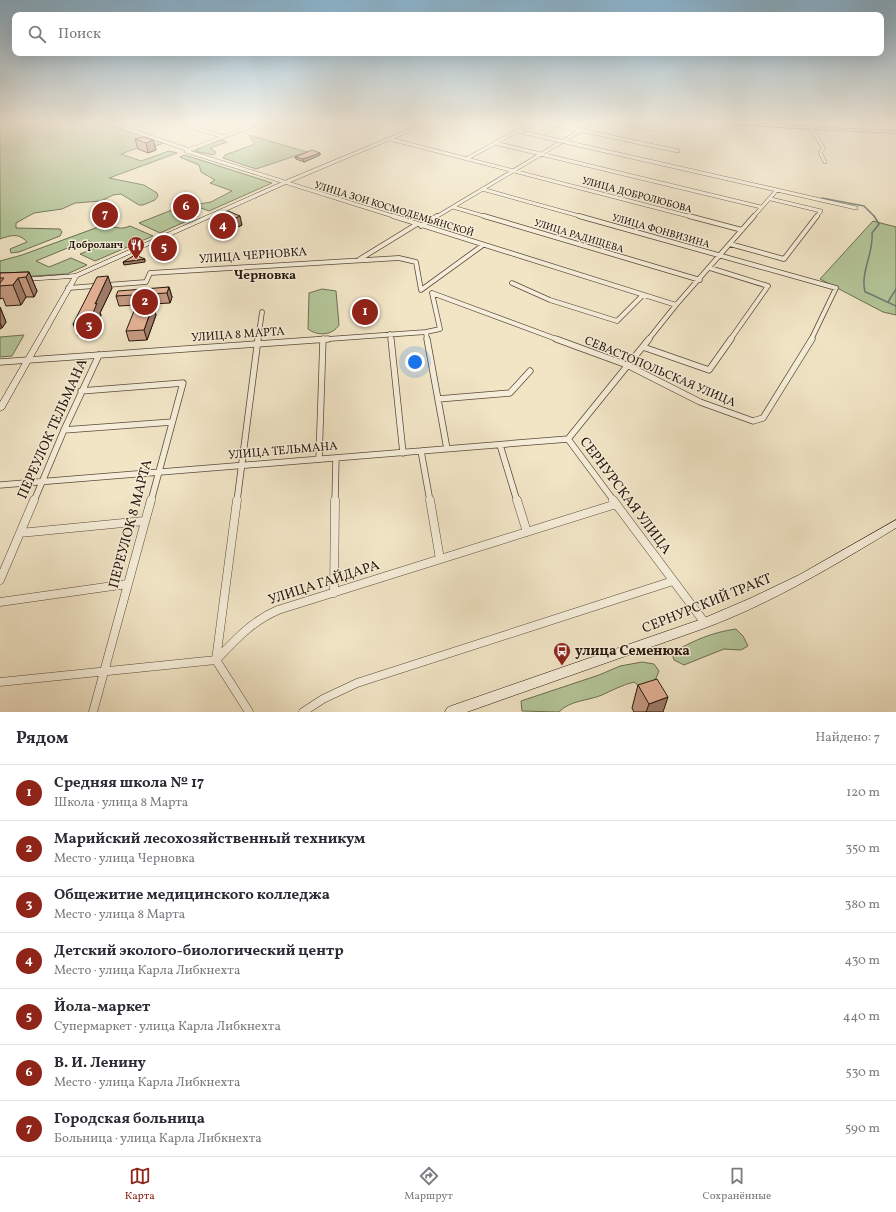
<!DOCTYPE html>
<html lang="ru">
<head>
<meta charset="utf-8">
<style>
	body { margin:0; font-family:Vollkorn,serif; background:#f2f2f3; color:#2b2b33 }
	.you { position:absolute; left:415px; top:362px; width:14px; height:14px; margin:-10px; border:3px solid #fff; border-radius:50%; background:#1a73e8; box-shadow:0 0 0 6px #1a73e833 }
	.badge { display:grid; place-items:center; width:26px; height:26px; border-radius:50%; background:#8f2418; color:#fff; font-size:13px; font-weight:700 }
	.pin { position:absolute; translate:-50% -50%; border:2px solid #fff; box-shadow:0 1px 4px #0006 }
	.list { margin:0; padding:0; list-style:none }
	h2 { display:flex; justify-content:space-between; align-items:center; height:52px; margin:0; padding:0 16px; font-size:17px }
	h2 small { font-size:13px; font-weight:400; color:#7c7c81 }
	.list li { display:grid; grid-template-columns:26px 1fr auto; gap:12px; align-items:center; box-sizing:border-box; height:56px; padding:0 16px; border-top:1px solid #e1e1e2 }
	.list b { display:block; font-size:15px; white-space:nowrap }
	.list p { margin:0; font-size:13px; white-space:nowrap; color:#7c7c81 }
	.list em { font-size:13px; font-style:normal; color:#7c7c81 }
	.icon { flex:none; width:22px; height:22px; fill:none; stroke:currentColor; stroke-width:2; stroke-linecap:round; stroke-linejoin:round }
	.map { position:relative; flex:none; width:896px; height:712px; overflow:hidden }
	.search { position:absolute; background:#fff; box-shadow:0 4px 16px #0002; left:12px; right:12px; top:12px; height:44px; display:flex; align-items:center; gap:10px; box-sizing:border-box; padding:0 14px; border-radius:8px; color:#7c7c81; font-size:15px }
	.sheet { height:444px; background:#fff }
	nav { display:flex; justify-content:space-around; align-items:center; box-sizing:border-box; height:56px; border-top:1px solid #e1e1e2; background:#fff; font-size:11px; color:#7c7c81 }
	nav a { display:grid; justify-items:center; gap:2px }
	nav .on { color:#8f2418 }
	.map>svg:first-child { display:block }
</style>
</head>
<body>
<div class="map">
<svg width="896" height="712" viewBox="0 0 896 712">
	<rect width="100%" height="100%" fill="#f1e5c6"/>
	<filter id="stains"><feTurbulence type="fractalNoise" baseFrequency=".005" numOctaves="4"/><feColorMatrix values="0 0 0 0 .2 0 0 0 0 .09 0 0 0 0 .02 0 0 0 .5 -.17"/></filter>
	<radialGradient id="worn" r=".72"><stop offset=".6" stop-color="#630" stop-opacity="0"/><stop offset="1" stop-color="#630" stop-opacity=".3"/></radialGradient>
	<!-- green -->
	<path fill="#b4c699" stroke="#6d6e52" d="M 0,123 L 107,123 L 164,143 L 155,146 L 148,144 L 121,154 L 141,161 L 169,151 L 177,153 L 109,178 L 144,185 L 157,193 L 158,196 L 155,200 L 143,205 L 139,205 L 121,194 L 113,195 L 101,201 L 75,203 L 62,209 L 34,213 L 16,223 L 16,228 L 60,229 L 62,232 L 60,236 L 19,252 L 11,253 L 10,249 L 27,242 C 19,233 11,235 0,239 Z
		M 249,135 L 307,152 L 256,169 L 223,158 L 225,155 L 255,144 Z
		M 222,140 L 227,142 L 210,148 L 216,152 L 214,155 L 198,152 L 195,151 L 204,145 Z
		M 185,155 L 272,183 L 209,211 L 193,205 L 211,202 L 232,191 L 210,183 L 215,180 L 201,172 L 199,165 L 180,157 Z
		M 177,208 L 198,216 L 160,233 L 139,223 Z
		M 873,221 L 896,227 L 896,315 L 883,312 L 820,279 Z
		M 101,226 C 105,228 106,226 110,227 C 120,227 120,230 130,226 L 153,236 L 95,261 L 80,254 L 100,246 L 87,240 L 36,261 L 49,267 L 71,258 L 87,265 L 67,274 L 0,278 L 0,261 L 22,255 Z
		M 322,289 L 336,291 L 339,325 C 332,336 317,336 308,329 L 309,293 Z
		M 24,335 L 12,356 L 0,357 L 0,337 Z
		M 736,629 L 743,636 L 748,646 L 741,650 L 724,649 L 684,665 L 674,660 L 672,653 C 692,641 713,632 736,629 Z
		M 642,662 L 654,664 L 659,671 L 654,683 L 644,690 L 634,682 C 622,685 613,690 602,695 C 588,701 570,700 559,712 L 522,711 L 521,701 L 599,675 L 620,666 Z"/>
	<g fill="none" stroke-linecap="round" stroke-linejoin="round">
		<!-- stream -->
		<path stroke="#6d7a75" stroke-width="1.5" d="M 822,198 L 864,206 L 874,216 L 879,224 L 872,233 C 874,253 860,272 865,292 L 868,293
			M 868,293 L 896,306
			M 888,302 L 896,289"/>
		<defs>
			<path id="street-far3" d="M 110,123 L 186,149 L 186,151 L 189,152 L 396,217
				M 178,123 L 224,137
				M 547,123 L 678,151
				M 621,123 L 651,129
				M 127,128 L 143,123
				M 811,128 L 824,149 L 820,152 L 825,162
				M 517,131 L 856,208
				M 390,139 L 692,217
				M 495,143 L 761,207
				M 186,151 L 260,123
				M 466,159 L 532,123
				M 482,189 L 583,217
				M 771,199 L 821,211 L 816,217
				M 453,207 L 487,217
				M 436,217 L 593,123
				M 753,217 L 777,190"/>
			<path id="street-far2" d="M 393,216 L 676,305
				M 484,216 L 700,280
				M 579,216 L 836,288 L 811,340
				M 689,216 L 742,230
				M 421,226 L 437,216
				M 730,244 L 784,259 L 817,216
				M 360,259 L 417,224
				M 710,268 L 768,286 L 730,340
				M 512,283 L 550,300 L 617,321 L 643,295
				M 68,288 L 146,282 L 150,273 L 399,258 L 416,262 L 421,290 L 483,245
				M 432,293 L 559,340
				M 426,332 L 427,340
				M 390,334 L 391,340
				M 258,340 L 262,312
				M 314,340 L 426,332 L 440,329 L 432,293
				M 648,340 L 676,305 L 754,216"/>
			<path id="street-far1" d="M 391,339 L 403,453
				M 427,339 L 447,449
				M 556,339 L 627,365 L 700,402 L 753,421 L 763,418 L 812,339
				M 643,347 L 709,370 L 731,339
				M 0,362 L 328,339
				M 81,391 L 183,383 L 151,501
				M 438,399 L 510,393 L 530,371
				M 64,430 L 172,422
				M 500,445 L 517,501
				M 421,451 L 430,501
				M 319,459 L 323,339
				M 0,485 L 568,439
				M 34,501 L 64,430 L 99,355
				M 237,501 L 258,339
				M 335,501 L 336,458
				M 614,501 L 568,439 L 649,339"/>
			<path id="street" d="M 237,500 L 216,660 L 249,712
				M 430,500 L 440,559
				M 517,500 L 527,532
				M 613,500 L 705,623
				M 20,533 L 144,521
				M 0,580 L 34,500
				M 334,593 L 335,500
				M 0,602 L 127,584
				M 0,682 L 216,660 C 235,640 252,621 278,610 L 616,504
				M 93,712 L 151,500
				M 303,712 L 323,699 L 357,683 L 673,581"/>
			<path id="secondary" d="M 424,123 L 430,123 L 286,184 L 78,277 L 4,409 L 0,411 L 0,402 L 72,278 L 24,281 L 22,280 L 21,279 L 22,278 L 75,274 L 282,182 Z
				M 810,127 L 896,131 L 896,133 L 811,129 L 810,129 Z
				M 896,520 L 896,528 C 835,565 772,603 705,628 L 467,712 L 445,712 L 447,708 L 451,706 L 702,619 L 751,598 L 799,575 Z"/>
			<path id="primary" d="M 733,123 L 758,123 L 811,127 L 813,128 L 811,129 L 735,124 Z"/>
		</defs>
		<!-- street-far3 casing -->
		<use href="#street-far3" stroke="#594a3a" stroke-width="4"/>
		<!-- street-far2 casing -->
		<use href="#street-far2" stroke="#594a3a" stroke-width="5.5"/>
		<!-- street-far1 casing -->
		<use href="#street-far1" stroke="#594a3a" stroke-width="7"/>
		<!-- street casing -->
		<use href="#street" stroke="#594a3a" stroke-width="9"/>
		<!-- secondary casing -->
		<use href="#secondary" stroke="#26160b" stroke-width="1"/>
		<!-- primary casing -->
		<use href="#primary" stroke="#26160b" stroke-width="2"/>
		<!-- street-far3 -->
		<use href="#street-far3" stroke="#f6eeda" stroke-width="3"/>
		<!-- street-far2 -->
		<use href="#street-far2" stroke="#f6eeda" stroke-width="4"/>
		<!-- street-far1 -->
		<use href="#street-far1" stroke="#f6eeda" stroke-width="5.5"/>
		<!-- street -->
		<use href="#street" stroke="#f6eeda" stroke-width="8"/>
		<!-- secondary -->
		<use href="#secondary" fill="#f6eeda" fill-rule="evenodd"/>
		<!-- primary -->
		<use href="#primary" fill="#f1e5c6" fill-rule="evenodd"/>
	</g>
	<!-- wall -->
	<path fill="#c59a82" stroke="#26160b" d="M 135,139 L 153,140 L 156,150 L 148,153 L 138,149 Z
		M 320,153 L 320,155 L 304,162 L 296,159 L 295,157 Z
		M 212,219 L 242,225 L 226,232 L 214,228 Z
		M 29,272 L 37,291 L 34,297 L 26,297 L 21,305 L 6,306 L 3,298 L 0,299 L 0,273 Z
		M 169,287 L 172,297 L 170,303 L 119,306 L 116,296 Z
		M 112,288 L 100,313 L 101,315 L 93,335 L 78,336 L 73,324 Z
		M 153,305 L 156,315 L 147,340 L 129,341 L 126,331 Z
		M 0,307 L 6,322 L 2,328 L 0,329 Z
		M 638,685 L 663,712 L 634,712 L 632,708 Z"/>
	<!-- shaded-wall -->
	<path fill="#a07d6a" stroke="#26160b" d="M 153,140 L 156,150 L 148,153 L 146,143 Z
		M 320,153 L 320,155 L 304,162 L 303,159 Z
		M 240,216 L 242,225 L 226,232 L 224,223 Z
		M 145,259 L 145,262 L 124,265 L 123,262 Z
		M 29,272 L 37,291 L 34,297 L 26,277 Z
		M 108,276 L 112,288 L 100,313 L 101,315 L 93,335 L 89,323 L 95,304 Z
		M 18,278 L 26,297 L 21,305 L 13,285 Z
		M 169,287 L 172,297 L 170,303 L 167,293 Z
		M 153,305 L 156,315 L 147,340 L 144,330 Z
		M 0,307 L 6,322 L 2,328 L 0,323 Z
		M 668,697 L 663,712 L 646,712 L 649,704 Z"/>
	<!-- building -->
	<path fill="#e5b397" stroke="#26160b" d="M 143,137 L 153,140 L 146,143 L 135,139 Z
		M 312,150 L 320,153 L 303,159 L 295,157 Z
		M 228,211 L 240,216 L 224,223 L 212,219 Z
		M 135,255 L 145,259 L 123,262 Z
		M 29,272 L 26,277 L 18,278 L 13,285 L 0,286 L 0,283 L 4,278 L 0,278 L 0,273 Z
		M 108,276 L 95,304 L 97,303 L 89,323 L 73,324 L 97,277 Z
		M 169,287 L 167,293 L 116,296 L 118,291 Z
		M 153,305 L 144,330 L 126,331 L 136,306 Z
		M 657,679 L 668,697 L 649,704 L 638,685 Z"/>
	<!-- sky -->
	<linearGradient id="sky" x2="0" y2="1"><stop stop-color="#8ab8d6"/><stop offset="0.55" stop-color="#f9f3e5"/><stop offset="1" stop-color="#f9f3e5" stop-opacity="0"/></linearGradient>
	<rect width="896" height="223" fill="url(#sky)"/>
	<!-- icons -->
	<defs>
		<symbol id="restaurant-pin" viewBox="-11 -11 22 30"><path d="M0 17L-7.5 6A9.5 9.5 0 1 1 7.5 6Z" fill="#8f2418" stroke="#f6eeda"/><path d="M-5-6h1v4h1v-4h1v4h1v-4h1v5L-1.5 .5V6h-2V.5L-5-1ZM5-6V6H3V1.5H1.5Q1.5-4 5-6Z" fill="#fff"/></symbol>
		<symbol id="bus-pin" viewBox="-11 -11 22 30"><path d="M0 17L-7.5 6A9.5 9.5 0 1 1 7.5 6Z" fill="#8f2418" stroke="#f6eeda"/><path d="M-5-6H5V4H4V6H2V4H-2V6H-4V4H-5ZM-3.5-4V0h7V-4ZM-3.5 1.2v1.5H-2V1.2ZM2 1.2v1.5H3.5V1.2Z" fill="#fff"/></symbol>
	</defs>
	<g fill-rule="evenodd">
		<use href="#restaurant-pin" x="126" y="235" width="20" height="27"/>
		<use href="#bus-pin" x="552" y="641" width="20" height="27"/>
	</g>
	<g text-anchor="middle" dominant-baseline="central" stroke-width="3" stroke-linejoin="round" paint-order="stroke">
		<!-- far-street labels -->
		<g font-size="10" fill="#26160b" stroke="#f6eeda">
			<text transform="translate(637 195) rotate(15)">УЛИЦА ДОБРОЛЮБОВА</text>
			<text transform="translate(394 209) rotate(17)">УЛИЦА ЗОИ КОСМОДЕМЬЯНСКОЙ</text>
			<text transform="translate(661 231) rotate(16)">УЛИЦА ФОНВИЗИНА</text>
			<text transform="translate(579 236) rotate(17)">УЛИЦА РАДИЩЕВА</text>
		</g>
		<!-- far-poi labels -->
		<g font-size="10" font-weight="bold" fill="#26160b" stroke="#f6eeda" text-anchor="end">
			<text x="123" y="245">Доброланч</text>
		</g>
		<!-- street labels -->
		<g font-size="12" fill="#26160b" stroke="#f6eeda">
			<text transform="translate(253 256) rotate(-4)">УЛИЦА ЧЕРНОВКА</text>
			<text transform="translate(238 335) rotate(-4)">УЛИЦА 8 МАРТА</text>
			<text transform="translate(660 372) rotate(23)">СЕВАСТОПОЛЬСКАЯ УЛИЦА</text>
			<text transform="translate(283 451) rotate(-5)">УЛИЦА ТЕЛЬМАНА</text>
		</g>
		<!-- neighbourhood labels -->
		<g font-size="13" font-weight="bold" fill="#26160b" stroke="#f6eeda">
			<text x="265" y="276">Черновка</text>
		</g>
		<!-- near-street labels -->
		<g font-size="14" fill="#26160b" stroke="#f6eeda">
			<text transform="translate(53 429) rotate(-66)">ПЕРЕУЛОК ТЕЛЬМАНА</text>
			<text transform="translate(625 496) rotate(53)">СЕРНУРСКАЯ УЛИЦА</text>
			<text transform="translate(131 524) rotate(-75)">ПЕРЕУЛОК 8 МАРТА</text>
			<text transform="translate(324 583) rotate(-18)">УЛИЦА ГАЙДАРА</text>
			<text transform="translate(707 604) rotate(-22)">СЕРНУРСКИЙ ТРАКТ</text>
		</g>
		<!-- near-poi labels -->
		<g font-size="14" font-weight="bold" fill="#26160b" stroke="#f6eeda" text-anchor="start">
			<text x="575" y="651">улица Семенюка</text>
		</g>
	</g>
	<rect width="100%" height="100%" filter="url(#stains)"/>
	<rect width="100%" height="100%" fill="url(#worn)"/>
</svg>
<div class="you"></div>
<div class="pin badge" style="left:365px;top:312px">1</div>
<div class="pin badge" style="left:145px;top:302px">2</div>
<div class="pin badge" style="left:89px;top:326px">3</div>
<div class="pin badge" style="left:223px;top:226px">4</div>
<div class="pin badge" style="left:164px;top:248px">5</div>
<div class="pin badge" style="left:186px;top:207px">6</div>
<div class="pin badge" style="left:105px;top:215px">7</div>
<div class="search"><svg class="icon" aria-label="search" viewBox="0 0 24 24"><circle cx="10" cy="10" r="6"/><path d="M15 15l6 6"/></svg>Поиск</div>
</div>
<section class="sheet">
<h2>Рядом<small>Найдено: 7</small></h2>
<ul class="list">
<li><span class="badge">1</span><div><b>Средняя школа № 17</b><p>Школа · улица 8 Марта</p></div><em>120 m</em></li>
<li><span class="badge">2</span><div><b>Марийский лесохозяйственный техникум</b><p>Место · улица Черновка</p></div><em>350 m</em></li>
<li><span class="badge">3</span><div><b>Общежитие медицинского колледжа</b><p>Место · улица 8 Марта</p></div><em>380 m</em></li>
<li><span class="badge">4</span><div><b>Детский эколого-биологический центр</b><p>Место · улица Карла Либкнехта</p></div><em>430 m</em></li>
<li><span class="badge">5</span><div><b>Йола-маркет</b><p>Супермаркет · улица Карла Либкнехта</p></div><em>440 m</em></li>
<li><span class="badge">6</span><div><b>В. И. Ленину</b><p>Место · улица Карла Либкнехта</p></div><em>530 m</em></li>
<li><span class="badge">7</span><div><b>Городская больница</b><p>Больница · улица Карла Либкнехта</p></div><em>590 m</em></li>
</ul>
</section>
<nav>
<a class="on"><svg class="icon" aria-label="map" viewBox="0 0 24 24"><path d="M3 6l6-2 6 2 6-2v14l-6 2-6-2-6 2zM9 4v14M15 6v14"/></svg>Карта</a>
<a><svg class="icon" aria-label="directions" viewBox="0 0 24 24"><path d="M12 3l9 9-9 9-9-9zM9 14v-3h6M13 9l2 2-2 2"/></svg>Маршрут</a>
<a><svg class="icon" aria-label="saved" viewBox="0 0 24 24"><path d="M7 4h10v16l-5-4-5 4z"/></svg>Сохранённые</a>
</nav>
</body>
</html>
